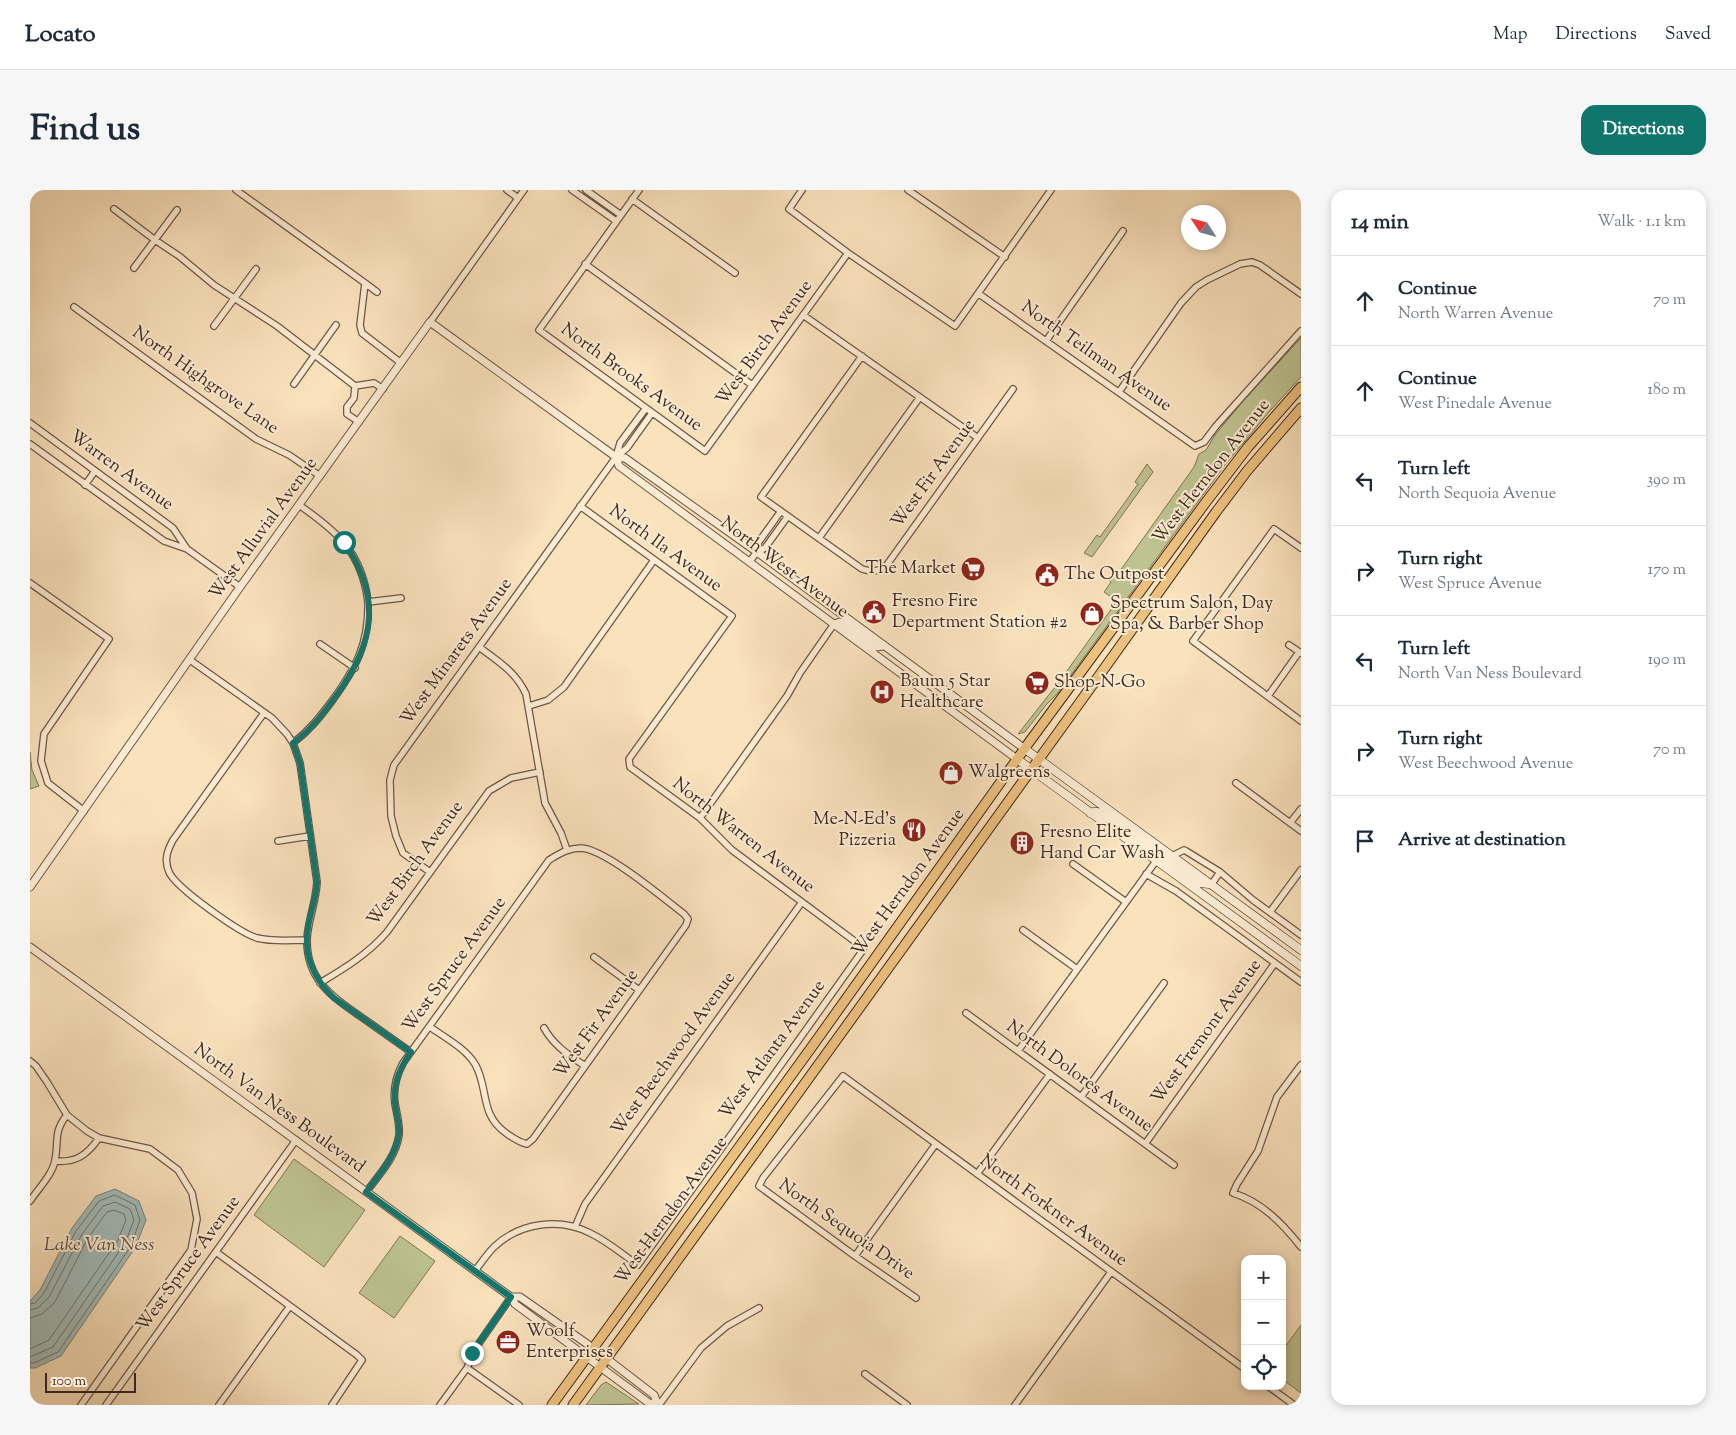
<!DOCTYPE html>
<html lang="en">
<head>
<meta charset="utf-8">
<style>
	body { margin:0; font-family:"Sorts Mill Goudy",serif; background:#f6f6f7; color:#1f2937 }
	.controls { position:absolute; right:15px; bottom:15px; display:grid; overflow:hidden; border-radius:10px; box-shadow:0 2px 8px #0003 }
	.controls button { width:45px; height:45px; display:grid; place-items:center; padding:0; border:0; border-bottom:1px solid #e0e1e3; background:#fff; color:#1f2937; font:25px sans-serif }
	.compass { position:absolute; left:1151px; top:15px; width:45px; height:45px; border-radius:50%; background:#fff; box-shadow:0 2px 8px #0003; rotate:306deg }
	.scale { position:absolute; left:15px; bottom:12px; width:91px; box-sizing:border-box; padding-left:5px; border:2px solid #42281c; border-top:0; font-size:14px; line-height:18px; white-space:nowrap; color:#42281c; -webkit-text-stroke:4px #fcecd4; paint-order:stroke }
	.stop { position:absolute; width:15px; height:15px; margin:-11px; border:4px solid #0f766e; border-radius:50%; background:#fff }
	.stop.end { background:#0f766e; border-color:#fff; box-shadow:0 1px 5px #0008 }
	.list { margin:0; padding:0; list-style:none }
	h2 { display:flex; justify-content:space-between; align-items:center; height:65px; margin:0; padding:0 20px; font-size:21px }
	h2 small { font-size:16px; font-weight:400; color:#747a83 }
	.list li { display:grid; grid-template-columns:32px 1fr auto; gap:15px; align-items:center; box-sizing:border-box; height:90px; padding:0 20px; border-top:1px solid #e0e1e3 }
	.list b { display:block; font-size:19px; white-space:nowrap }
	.list p { margin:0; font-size:16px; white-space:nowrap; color:#747a83 }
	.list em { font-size:16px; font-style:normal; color:#747a83 }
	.icon { flex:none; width:28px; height:28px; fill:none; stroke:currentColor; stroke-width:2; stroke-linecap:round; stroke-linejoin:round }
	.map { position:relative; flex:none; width:1271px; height:1215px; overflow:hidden; border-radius:15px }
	header { display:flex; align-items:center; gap:30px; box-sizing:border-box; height:70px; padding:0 25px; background:#fff; border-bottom:1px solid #e0e1e3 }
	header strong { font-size:24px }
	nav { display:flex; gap:28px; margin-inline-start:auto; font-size:18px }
	.intro { display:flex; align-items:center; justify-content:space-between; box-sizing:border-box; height:120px; padding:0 30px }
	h1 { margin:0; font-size:35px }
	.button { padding:12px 22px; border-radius:15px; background:#0f766e; color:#fff; font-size:18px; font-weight:700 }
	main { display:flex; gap:30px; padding:0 30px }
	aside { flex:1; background:#fff; border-radius:15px; box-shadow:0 2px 8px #0003 }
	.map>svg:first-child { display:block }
</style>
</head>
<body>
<header>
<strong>Locato</strong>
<nav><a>Map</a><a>Directions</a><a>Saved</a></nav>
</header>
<div class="intro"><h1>Find us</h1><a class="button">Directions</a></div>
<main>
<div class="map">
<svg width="1271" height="1215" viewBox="0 0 1271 1215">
	<rect width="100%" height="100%" fill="#fae2bd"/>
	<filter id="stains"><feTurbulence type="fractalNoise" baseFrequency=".004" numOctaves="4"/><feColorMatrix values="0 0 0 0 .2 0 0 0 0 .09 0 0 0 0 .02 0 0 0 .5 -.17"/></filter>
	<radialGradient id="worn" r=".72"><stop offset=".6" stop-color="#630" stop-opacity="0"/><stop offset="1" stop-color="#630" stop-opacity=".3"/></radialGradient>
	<!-- green -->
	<path fill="#bec391" stroke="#807656" d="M 1271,148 L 1271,187 L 1239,222 L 1195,275 L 1027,504 L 1016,515 L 995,542 L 988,544 L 1029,492 L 1087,411 L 1074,402 L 1081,392 L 1078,389 L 1087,385 L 1164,277 L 1169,264 L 1176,260 L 1185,245 L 1213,211 Z
		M 1117,274 L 1123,282 L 1062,367 L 1054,363 L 1067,345 L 1070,347 L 1108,294 L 1105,292 Z
		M 0,562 L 2,580 L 9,596 L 0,599 Z
		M 264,969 L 335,1020 L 294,1077 L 224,1025 Z
		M 370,1046 L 405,1071 L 364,1128 L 329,1103 Z
		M 1271,1135 L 1271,1203 L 1252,1189 L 1252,1161 Z
		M 576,1192 L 609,1214 L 556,1215 L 571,1195 Z"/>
	<!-- water -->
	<path fill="#a2bcbb" stroke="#7c817b" d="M 85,999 L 109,1011 L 116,1030 L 105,1058 L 31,1166 L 5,1178 L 0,1178 L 0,1111 L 10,1100 L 42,1038 L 66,1006 Z"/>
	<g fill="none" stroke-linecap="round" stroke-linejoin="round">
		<!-- shore -->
		<path stroke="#72726c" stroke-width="1" d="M 0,1114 L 5,1113 L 14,1103 L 46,1041 L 69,1011 L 85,1005 L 105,1015 L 110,1030 L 101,1056 L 28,1162 L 4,1173 L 0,1173
			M 0,1120 L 8,1118 L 19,1107 L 52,1044 L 73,1016 L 85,1012 L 100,1019 L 104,1030 L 95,1053 L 23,1157 L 0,1167
			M 0,1128 L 12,1124 L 25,1112 L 58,1048 L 77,1022 L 84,1020 L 94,1024 L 96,1030 L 88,1050 L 19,1150 L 0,1159"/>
		<defs>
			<path id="minor" d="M 206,0 L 335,93 L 330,135 L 332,143 L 371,173
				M 477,0 L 488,8
				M 542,0 L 586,31
				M 556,0 L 591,25
				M 609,0 L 509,140 L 675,261 L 818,63
				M 772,0 L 759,19 L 818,63 L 925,136 L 1021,0
				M 878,0 L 975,67
				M 602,9 L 705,83
				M 84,19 L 125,50 L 149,66 L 184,95 L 247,136 L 325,196
				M 555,74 L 722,195
				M 104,78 L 147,20
				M 335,93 L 347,102
				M 949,104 L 1165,256 L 1174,252 L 1186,236 L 1271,141
				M 44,117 L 226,249 L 259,265 L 290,286
				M 773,125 L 948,248
				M 400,132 L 494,0
				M 184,136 L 226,79
				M 1016,151 L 1093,41
				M 832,166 L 731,307 L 832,379 C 841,382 848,382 856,376 L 983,199
				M 264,194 L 306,135
				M 325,196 L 324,208 L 317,217 L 317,224 L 329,232
				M 325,196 L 344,193 L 353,199
				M 1089,202 L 1151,113 L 1166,97 L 1177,90 L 1210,74 L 1222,72 L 1230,75 L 1271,104
				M 0,233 L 143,338 L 157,359
				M 0,254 L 134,351 L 157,359 L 210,397
				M 586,267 L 590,253 L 616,218
				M 55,295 L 65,281
				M 269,315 C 308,342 332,363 338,412
				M 789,348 L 890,207
				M 1271,358 L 1244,339 L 1163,451 L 1271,531
				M 727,362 L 735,358 L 758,326
				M 720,371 L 727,362 L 728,353 L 751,321
				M 0,393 L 79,449 L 14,544 L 11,571 L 18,593 L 54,621
				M 290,454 L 325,478
				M 1259,455 L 1271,463
				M 449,457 C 468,471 486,482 496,504 L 515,613 L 531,643 L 537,660
				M 160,470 L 242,528 L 257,544 L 263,553 L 270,573 L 287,692 C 286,712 278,730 277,749 C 276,791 304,808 334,829 C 350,840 365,851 381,862
				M 1238,506 L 1269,462
				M 499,516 L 518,510 L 534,497 L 624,370
				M 234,523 L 143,650 C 137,661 134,670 139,682 C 146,698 210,743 227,748 C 243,752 261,750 277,750
				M 263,553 C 279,541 290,527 302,511 C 326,478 339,454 338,412 L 371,408
				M 1206,593 L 1271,641
				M 670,628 L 757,506 L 770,483 L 804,434
				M 1260,633 L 1271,619
				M 248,651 L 280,646
				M 1142,666 L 1154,660 L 1156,661 L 1190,682 L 1223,710 L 1271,745
				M 1043,674 L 1096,712
				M 400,682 L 373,663 L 366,646 L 361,626 L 360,590 L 364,575 L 586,267 L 597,258 L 622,223
				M 1116,684 L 1146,701 L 1271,792
				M 1181,695 L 1190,682
				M 1240,722 L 1271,680
				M 993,740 L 1047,779
				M 564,767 L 609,800
				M 290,793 C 315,778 338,764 357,742 L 459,601 L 481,588 L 510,582
				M 936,823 L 1144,975
				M 514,838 C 524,856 539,865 555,876
				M 988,861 L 1126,671
				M 0,871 L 6,876 L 17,892 L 37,925 L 57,941 L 69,948 L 120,959 L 148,980 L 162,1003 L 167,1029 L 161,1060 L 51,1215
				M 1271,875 L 1247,907 L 1228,961 L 1207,994 L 1203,1003 C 1232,1012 1253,1034 1271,1057
				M 1051,907 L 1134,793
				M 1115,954 L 1245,773
				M 25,971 C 46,973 57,965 69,948
				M 947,984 L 1020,884
				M 336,1002 C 349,985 366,967 369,945 C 370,935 367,925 365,914 C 363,900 366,886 373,873 L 519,670 C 529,664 538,658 551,658 C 575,659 632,707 654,724 L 658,729 L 656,735 L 503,949 L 497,954 C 488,952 483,948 476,943 C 449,924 459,898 445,874 C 435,858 414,847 400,837
				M 0,1011 C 8,999 23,984 25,970 C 29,951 23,942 37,925
				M 545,1037 L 555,1014 L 772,712
				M 186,1062 L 327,1165 L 332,1170 L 302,1215
				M 825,1066 L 905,955
				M 445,1081 C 451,1073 457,1064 464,1057 C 489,1033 529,1027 560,1043 C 577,1051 592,1064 608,1075 L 833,760 L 831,756 L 702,660 L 670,628 L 600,577 L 599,569 L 702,426 L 550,316
				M 886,1108 L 825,1066 L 729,996 L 733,988 L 813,886 L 1215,1179
				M 437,1178 L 489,1215
				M 835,1184 L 877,1215
				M 1238,1196 L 1264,1215
				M 76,1215 L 266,950
				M 189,1215 L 260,1116
				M 410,1215 L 437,1178 L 445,1159 L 481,1107
				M 629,1215 L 671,1158 L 697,1136 L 729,1118
				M 985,1215 L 1081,1082"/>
			<path id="tertiary" d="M 586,267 L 589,276 L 987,569
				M 804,434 L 810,432 L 813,433 L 846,457 L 853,456
				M 0,697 L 210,397 L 400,132 L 586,267 L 595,268 L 727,362 L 995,559
				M 0,757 L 481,1107 L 485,1114 L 619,1213 L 628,1215
				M 481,1107 L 490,1107 L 563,1158 L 624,1205 L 628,1215"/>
			<path id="secondary" d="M 995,559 L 1271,760
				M 987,569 L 1271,776
				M 1060,623 C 1072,617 1086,634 1095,639 C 1099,641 1103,642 1107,643
				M 1096,646 L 1106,649 L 1123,660 L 1130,658
				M 1126,671 L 1128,668 L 1135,668 L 1169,693 L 1179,694"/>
			<path id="primary" d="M 522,1215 L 781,858 L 1000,551 L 1176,312 L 1218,257 L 1271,197
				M 543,1215 L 1066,490 L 1186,322 L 1217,281 L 1271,218"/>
		</defs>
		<!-- minor casing -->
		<use href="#minor" stroke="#705644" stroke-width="8"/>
		<!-- tertiary casing -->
		<use href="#tertiary" stroke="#705644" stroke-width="9"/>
		<!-- secondary casing -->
		<use href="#secondary" stroke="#42281c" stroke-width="9"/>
		<!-- primary casing -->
		<use href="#primary" stroke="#42281c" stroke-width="11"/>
		<!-- minor -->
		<use href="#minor" stroke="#fcecd4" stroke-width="5.5"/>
		<!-- tertiary -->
		<use href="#tertiary" stroke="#fcecd4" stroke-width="7"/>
		<!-- secondary -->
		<use href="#secondary" stroke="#fcecd4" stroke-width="8"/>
		<!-- primary -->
		<use href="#primary" stroke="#edc17e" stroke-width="9"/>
	</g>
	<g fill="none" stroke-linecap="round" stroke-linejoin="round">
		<!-- route -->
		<path stroke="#0f766e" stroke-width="6" d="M 314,352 C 352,407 345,453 306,506 C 293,524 281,540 263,553 L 270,573 L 287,692 C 286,709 280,723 278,738 C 273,766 285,790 304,808 L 381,862 C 370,878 363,893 365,913 C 366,924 370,934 369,944 C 366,966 349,985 336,1002 L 481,1107 L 442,1163"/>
	</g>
	<!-- icons -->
	<defs>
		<symbol id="supermarket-disc" viewBox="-11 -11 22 22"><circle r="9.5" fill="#8f2418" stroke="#fcecd4"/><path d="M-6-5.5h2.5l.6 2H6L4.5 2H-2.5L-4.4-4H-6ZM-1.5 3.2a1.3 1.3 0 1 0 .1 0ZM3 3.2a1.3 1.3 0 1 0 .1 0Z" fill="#fff"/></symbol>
		<symbol id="civic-disc" viewBox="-11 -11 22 22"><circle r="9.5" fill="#8f2418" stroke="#fcecd4"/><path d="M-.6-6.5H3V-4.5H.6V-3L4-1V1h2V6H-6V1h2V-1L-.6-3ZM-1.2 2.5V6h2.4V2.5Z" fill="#fff"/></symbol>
		<symbol id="shop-disc" viewBox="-11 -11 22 22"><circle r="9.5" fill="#8f2418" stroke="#fcecd4"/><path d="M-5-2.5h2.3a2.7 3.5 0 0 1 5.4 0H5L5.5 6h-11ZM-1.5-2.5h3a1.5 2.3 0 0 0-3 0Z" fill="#fff"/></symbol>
		<symbol id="hospital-disc" viewBox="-11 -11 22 22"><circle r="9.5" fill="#8f2418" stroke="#fcecd4"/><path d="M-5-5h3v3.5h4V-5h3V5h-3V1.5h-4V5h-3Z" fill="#fff"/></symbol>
		<symbol id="restaurant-disc" viewBox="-11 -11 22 22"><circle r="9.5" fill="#8f2418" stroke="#fcecd4"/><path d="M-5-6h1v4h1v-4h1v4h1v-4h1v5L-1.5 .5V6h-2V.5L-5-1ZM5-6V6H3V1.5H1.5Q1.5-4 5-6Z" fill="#fff"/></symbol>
		<symbol id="building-disc" viewBox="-11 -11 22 22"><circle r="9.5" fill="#8f2418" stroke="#fcecd4"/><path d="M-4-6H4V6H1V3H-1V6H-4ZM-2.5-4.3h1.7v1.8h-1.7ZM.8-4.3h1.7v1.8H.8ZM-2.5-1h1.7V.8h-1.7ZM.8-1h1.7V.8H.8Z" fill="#fff"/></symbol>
		<symbol id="office-disc" viewBox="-11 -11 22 22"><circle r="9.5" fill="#8f2418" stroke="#fcecd4"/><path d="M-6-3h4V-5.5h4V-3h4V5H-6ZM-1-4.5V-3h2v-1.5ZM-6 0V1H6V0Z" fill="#fff"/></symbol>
	</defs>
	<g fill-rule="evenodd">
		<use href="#supermarket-disc" x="929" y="365" width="28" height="28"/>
		<use href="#civic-disc" x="1003" y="371" width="28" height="28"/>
		<use href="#civic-disc" x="830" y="408" width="28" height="28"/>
		<use href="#shop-disc" x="1048" y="410" width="28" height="28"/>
		<use href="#supermarket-disc" x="993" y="479" width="28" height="28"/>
		<use href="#hospital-disc" x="838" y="488" width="28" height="28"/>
		<use href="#shop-disc" x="907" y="569" width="28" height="28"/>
		<use href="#restaurant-disc" x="870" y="626" width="28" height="28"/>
		<use href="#building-disc" x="978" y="639" width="28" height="28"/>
		<use href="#office-disc" x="464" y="1138" width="28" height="28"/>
	</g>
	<g text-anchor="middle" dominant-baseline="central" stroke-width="4" stroke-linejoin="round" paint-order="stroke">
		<!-- street labels -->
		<g font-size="18" fill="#42281c" stroke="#fcecd4">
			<text transform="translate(735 153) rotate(-54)">West Birch Avenue</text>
			<text transform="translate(1066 167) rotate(35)">North Teilman Avenue</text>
			<text transform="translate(601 188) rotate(36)">North Brooks Avenue</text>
			<text transform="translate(175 191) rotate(35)">North Highgrove Lane</text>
			<text transform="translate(91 281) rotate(36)">Warren Avenue</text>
			<text transform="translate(1182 282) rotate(-52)">West Herndon Avenue</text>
			<text transform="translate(904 284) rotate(-54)">West Fir Avenue</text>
			<text transform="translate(234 339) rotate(-54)">West Alluvial Avenue</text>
			<text transform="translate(635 359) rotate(36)">North Ila Avenue</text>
			<text transform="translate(754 378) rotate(37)">North West Avenue</text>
			<text transform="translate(427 462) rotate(-54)">West Minarets Avenue</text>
			<text transform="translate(713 646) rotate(38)">North Warren Avenue</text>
			<text transform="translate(386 674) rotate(-54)">West Birch Avenue</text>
			<text transform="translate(879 693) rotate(-54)">West Herndon Avenue</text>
			<text transform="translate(425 775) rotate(-54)">West Spruce Avenue</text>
			<text transform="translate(567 834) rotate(-54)">West Fir Avenue</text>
			<text transform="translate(1177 842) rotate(-54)">West Fremont Avenue</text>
			<text transform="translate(743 860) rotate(-54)">West Atlanta Avenue</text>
			<text transform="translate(644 864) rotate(-54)">West Beechwood Avenue</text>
			<text transform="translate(1049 887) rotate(36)">North Dolores Avenue</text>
			<text transform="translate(249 919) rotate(36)">North Van Ness Boulevard</text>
			<text transform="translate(642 1021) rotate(-54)">West Herndon Avenue</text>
			<text transform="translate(1023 1021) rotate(36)">North Forkner Avenue</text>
			<text transform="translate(816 1040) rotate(35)">North Sequoia Drive</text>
			<text transform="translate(159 1074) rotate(-54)">West Spruce Avenue</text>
		</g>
		<!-- poi labels -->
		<g font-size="18" fill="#42281c" stroke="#fcecd4" text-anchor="start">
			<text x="926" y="379" text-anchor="end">The Market</text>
			<text x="1034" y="385">The Outpost</text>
			<text x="862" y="412">Fresno Fire<tspan x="862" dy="21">Department Station #2</tspan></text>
			<text x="1080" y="414">Spectrum Salon, Day<tspan x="1080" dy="21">Spa, &amp; Barber Shop</tspan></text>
			<text x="870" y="492">Baum 5 Star<tspan x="870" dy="21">Healthcare</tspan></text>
			<text x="1024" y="493">Shop-N-Go</text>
			<text x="938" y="583">Walgreens</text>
			<text x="866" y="630" text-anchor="end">Me-N-Ed's<tspan x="866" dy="21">Pizzeria</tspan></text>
			<text x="1010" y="643">Fresno Elite<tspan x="1010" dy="21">Hand Car Wash</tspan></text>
			<text x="496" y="1142">Woolf<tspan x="496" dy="21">Enterprises</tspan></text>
		</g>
		<!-- water labels -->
		<g font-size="19" font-style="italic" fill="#5a4d44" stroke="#fcecd4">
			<text x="69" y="1055">Lake Van Ness</text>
		</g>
	</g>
	<rect width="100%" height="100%" filter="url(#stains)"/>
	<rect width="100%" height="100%" fill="url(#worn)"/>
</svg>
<div class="controls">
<button>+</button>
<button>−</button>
<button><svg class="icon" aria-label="locate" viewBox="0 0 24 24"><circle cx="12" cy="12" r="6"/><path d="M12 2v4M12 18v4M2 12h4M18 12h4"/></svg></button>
</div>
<svg class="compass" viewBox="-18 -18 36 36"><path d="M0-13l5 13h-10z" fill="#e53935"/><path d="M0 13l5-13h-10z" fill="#747a83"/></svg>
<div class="scale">100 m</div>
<div class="stop" style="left:314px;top:352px"></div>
<div class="stop end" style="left:442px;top:1163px"></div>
</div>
<aside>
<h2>14 min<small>Walk · 1.1 km</small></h2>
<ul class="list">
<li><svg class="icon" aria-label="ahead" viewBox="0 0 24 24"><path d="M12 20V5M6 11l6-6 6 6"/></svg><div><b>Continue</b><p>North Warren Avenue</p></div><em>70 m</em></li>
<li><svg class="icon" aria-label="ahead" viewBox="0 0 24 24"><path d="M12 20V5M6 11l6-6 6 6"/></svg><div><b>Continue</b><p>West Pinedale Avenue</p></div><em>180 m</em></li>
<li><svg class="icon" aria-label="left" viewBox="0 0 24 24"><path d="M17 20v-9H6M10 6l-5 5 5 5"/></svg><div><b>Turn left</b><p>North Sequoia Avenue</p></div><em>390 m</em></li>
<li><svg class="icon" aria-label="right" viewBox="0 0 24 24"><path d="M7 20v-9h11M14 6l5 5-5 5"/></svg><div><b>Turn right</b><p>West Spruce Avenue</p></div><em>170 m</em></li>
<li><svg class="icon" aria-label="left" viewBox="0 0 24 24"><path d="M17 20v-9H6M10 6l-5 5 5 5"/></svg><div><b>Turn left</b><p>North Van Ness Boulevard</p></div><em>190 m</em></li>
<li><svg class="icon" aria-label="right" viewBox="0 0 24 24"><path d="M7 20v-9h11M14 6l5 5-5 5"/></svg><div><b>Turn right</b><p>West Beechwood Avenue</p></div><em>70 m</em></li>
<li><svg class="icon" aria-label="arrive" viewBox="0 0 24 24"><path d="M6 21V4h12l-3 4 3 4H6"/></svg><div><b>Arrive at destination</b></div></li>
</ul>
</aside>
</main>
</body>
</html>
